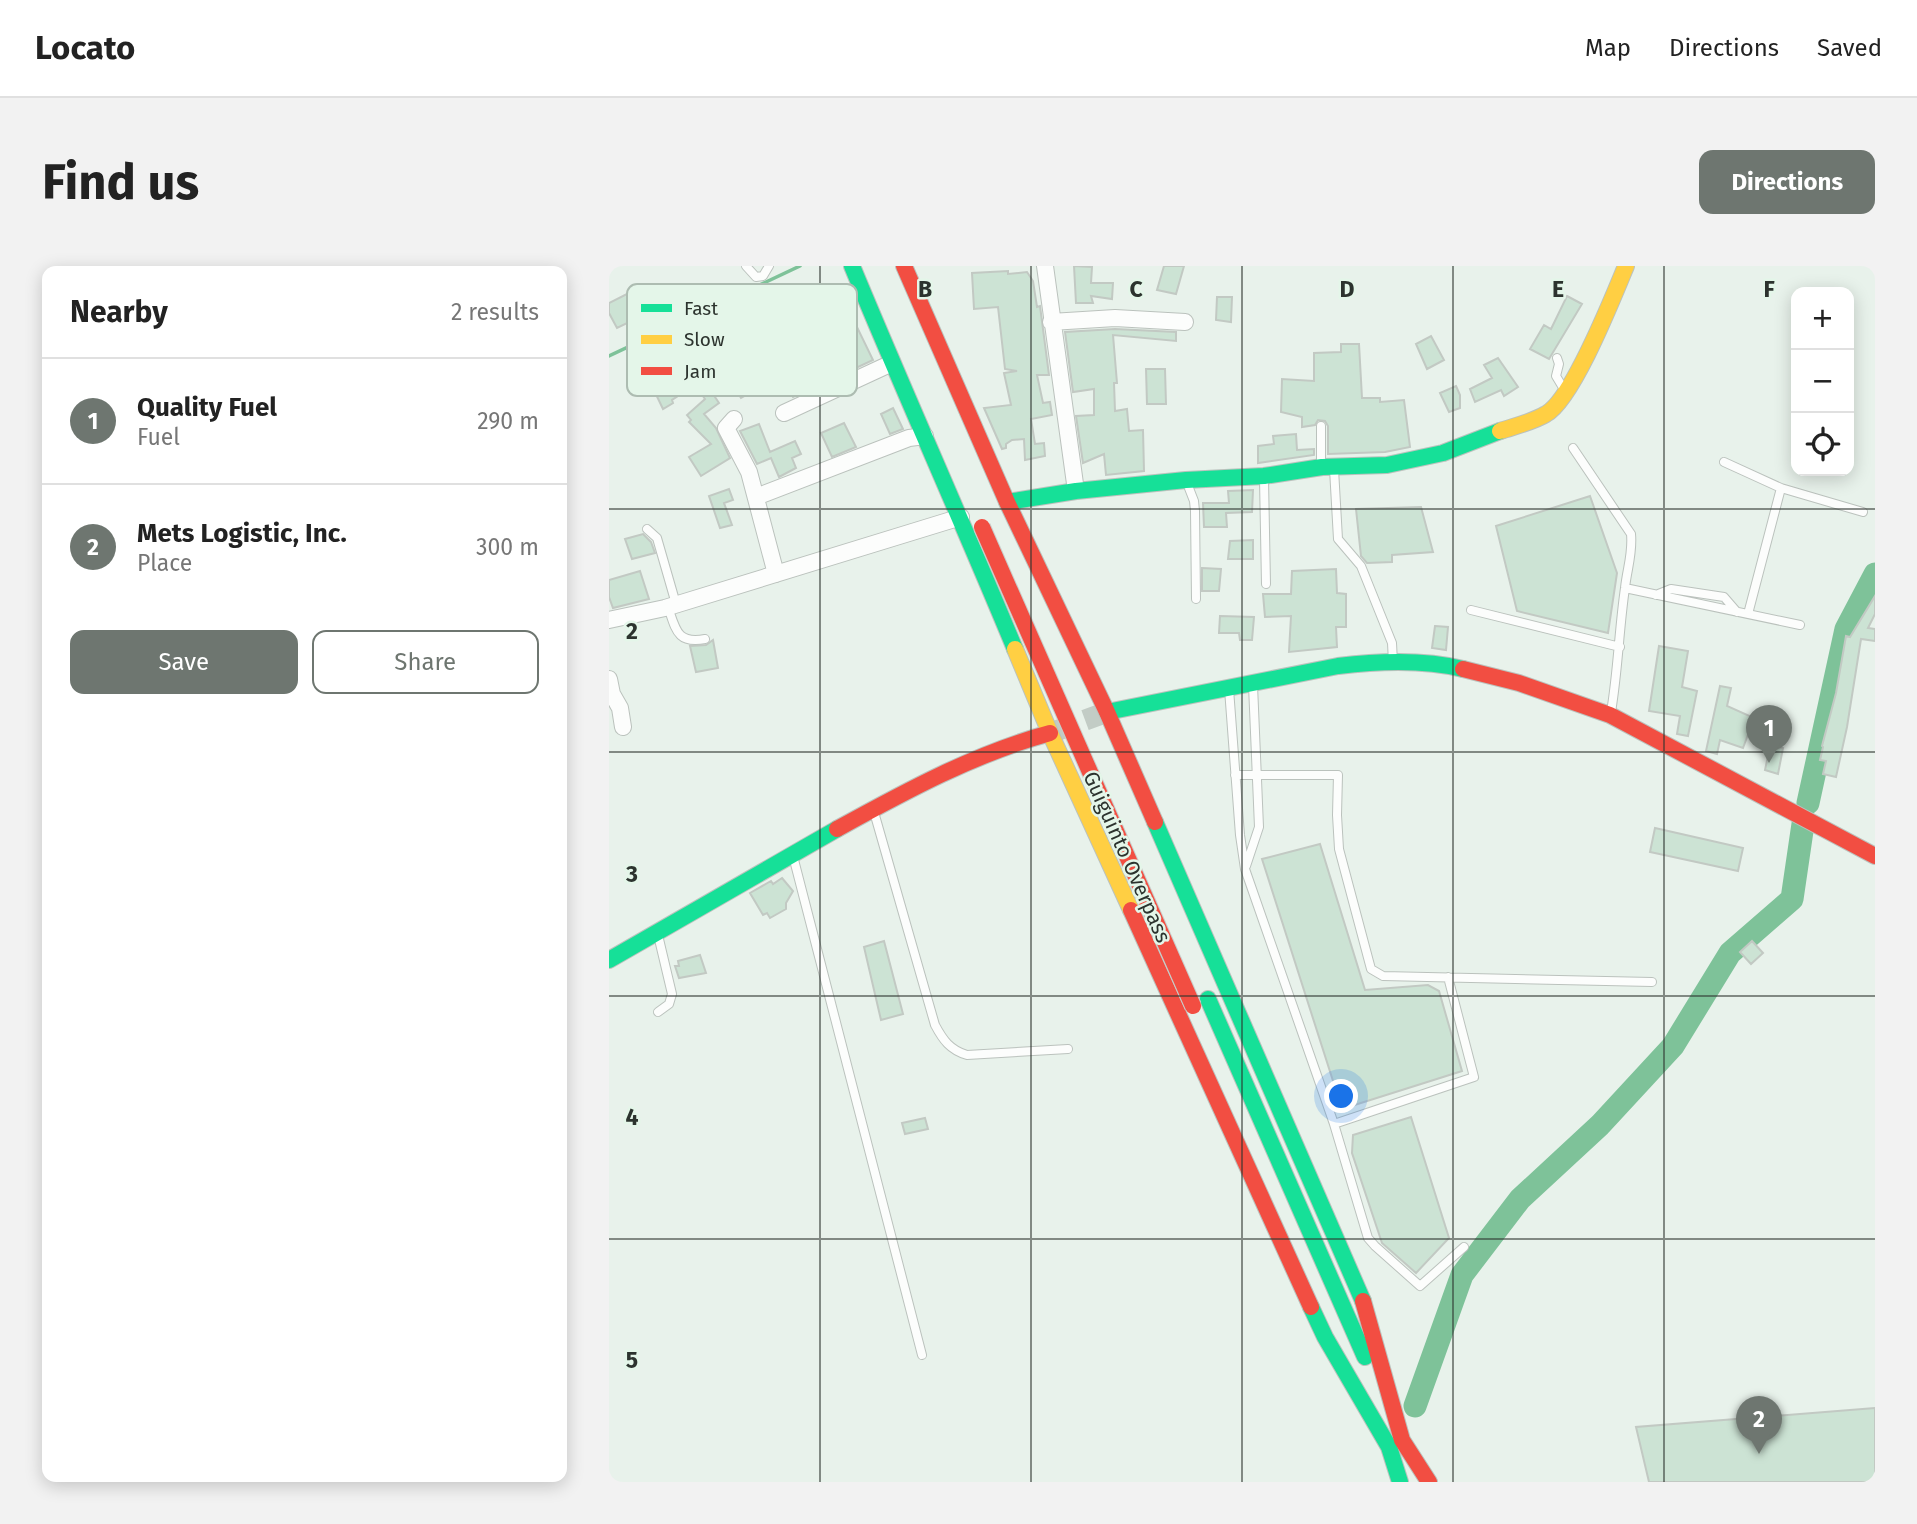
<!DOCTYPE html>
<html lang="en">
<head>
<meta charset="utf-8">
<style>
	body { margin:0; font-family:"Fira Sans",sans-serif; background:#f2f2f2; color:#222 }
	.controls { position:absolute; right:21px; top:21px; display:grid; overflow:hidden; border-radius:14px; box-shadow:0 4px 18px #0003 }
	.controls button { width:63px; height:63px; display:grid; place-items:center; padding:0; border:0; border-bottom:2px solid #e0e0e0; background:#fff; color:#222; font:35px sans-serif }
	.you { position:absolute; left:733px; top:831px; width:24px; height:24px; margin:-18px; border:5px solid #fff; border-radius:50%; background:#1a73e8; box-shadow:0 0 0 10px #1a73e833 }
	.badge { display:grid; place-items:center; width:46px; height:46px; border-radius:50%; background:#6e7670; color:#fff; font-size:23px; font-weight:700 }
	.pin { position:absolute; translate:-50% -58px; filter:drop-shadow(0 2px 4px #0008) }
	.pin::after { content:''; position:absolute; top:37px; width:24px; height:21px; background:inherit; clip-path:polygon(0 0,100% 0,50% 100%) }
	.list { margin:0; padding:0; list-style:none }
	h2 { display:flex; justify-content:space-between; align-items:center; height:91px; margin:0; padding:0 28px; font-size:30px }
	h2 small { font-size:23px; font-weight:400; color:#767676 }
	.list li { display:grid; grid-template-columns:46px 1fr auto; gap:21px; align-items:center; box-sizing:border-box; height:126px; padding:0 28px; border-top:2px solid #e0e0e0 }
	.list b { display:block; font-size:26px; white-space:nowrap }
	.list p { margin:0; font-size:23px; white-space:nowrap; color:#767676 }
	.list em { font-size:23px; font-style:normal; color:#767676 }
	.actions { display:flex; gap:14px; padding:21px 28px }
	.actions a { flex:1; padding:16px 0; border:2px solid #6e7670; border-radius:14px; text-align:center; font-size:24px; color:#6e7670 }
	.actions .main { background:#6e7670; color:#fff }
	.icon { flex:none; width:38px; height:38px; fill:none; stroke:currentColor; stroke-width:2; stroke-linecap:round; stroke-linejoin:round }
	.map { position:relative; flex:none; width:1266px; height:1216px; overflow:hidden; border-radius:14px }
	header { display:flex; align-items:center; gap:42px; box-sizing:border-box; height:98px; padding:0 35px; background:#fff; border-bottom:2px solid #e0e0e0 }
	header strong { font-size:33px }
	nav { display:flex; gap:38px; margin-inline-start:auto; font-size:24px }
	.intro { display:flex; align-items:center; justify-content:space-between; box-sizing:border-box; height:168px; padding:0 42px }
	h1 { margin:0; font-size:49px }
	.button { padding:18px 32px; border-radius:14px; background:#6e7670; color:#fff; font-size:24px; font-weight:700 }
	main { display:flex; gap:42px; padding:0 42px }
	aside { flex:1; background:#fff; border-radius:14px; box-shadow:0 4px 18px #0003 }
	.map>svg:first-child { display:block }
</style>
</head>
<body>
<header>
<strong>Locato</strong>
<nav><a>Map</a><a>Directions</a><a>Saved</a></nav>
</header>
<div class="intro"><h1>Find us</h1><a class="button">Directions</a></div>
<main>
<aside>
<h2>Nearby<small>2 results</small></h2>
<ul class="list">
<li><span class="badge">1</span><div><b>Quality Fuel</b><p>Fuel</p></div><em>290 m</em></li>
<li><span class="badge">2</span><div><b>Mets Logistic, Inc.</b><p>Place</p></div><em>300 m</em></li>
</ul>
<div class="actions"><a class="main">Save</a><a>Share</a></div>
</aside>
<div class="map">
<svg width="1266" height="1216" viewBox="0 0 1266 1216">
	<rect width="100%" height="100%" fill="#e8f2eb"/>
	<g fill="none" stroke-linecap="round" stroke-linejoin="round">
		<!-- stream -->
		<path stroke="#7ec299" stroke-width="3.5" d="M 0,90 L 191,0"/>
		<!-- river -->
		<path stroke="#7ec299" stroke-width="23" d="M 1199,537 L 1237,363 L 1266,308
			M 806,1140 L 853,1009 L 911,933 L 991,859 L 1064,780 L 1121,687 L 1183,633 L 1194,558"/>
	</g>
	<!-- building -->
	<path fill="#cce3d4" stroke="#c2c9c3" stroke-width="2" d="M 465,0 L 483,1 L 482,17 L 504,17 L 503,33 L 482,30 L 484,37 L 467,37 Z
		M 555,0 L 575,0 L 567,28 L 548,24 Z
		M 399,5 L 399,8 L 418,6 L 424,15 L 428,41 L 431,40 L 440,109 L 428,109 L 434,137 L 441,136 L 443,149 L 422,153 L 426,178 L 435,177 L 436,190 L 416,194 L 415,173 L 403,174 L 397,178 L 397,182 L 393,183 L 375,142 L 402,139 L 395,107 L 408,105 L 396,103 L 389,41 L 365,43 L 363,7 Z
		M 31,19 L 37,31 L 30,34 L 37,48 L 8,62 L 0,47 L 0,37 L 20,27 L 19,25 Z
		M 958,30 L 973,38 L 940,93 L 921,83 L 935,59 L 942,63 Z
		M 608,31 L 623,31 L 622,56 L 607,54 Z
		M 246,57 L 264,94 L 230,110 L 223,93 L 226,92 L 216,72 Z
		M 506,63 L 567,66 L 567,75 L 504,69 L 508,117 L 505,117 L 506,145 L 518,143 L 520,165 L 534,164 L 535,205 L 497,209 L 495,188 L 474,197 L 467,150 L 485,149 L 485,123 L 464,126 L 456,66 Z
		M 822,70 L 835,94 L 818,103 L 807,78 Z
		M 732,78 L 750,78 L 753,132 L 771,132 L 771,136 L 795,134 L 801,181 L 776,186 L 719,188 L 719,160 L 716,155 L 709,154 L 706,159 L 693,161 L 693,151 L 672,146 L 673,113 L 705,115 L 705,87 L 732,86 Z
		M 120,87 L 126,98 L 140,91 L 153,118 L 139,124 L 141,127 L 132,132 L 123,117 L 104,128 L 110,137 L 95,148 L 107,162 L 121,192 L 92,210 L 80,191 L 102,178 L 80,156 L 82,154 L 78,149 L 96,133 L 86,119 L 114,99 L 110,92 Z
		M 197,87 L 213,117 L 184,131 L 168,103 Z
		M 889,92 L 909,121 L 895,130 L 892,124 L 866,136 L 861,123 L 883,112 L 875,99 Z
		M 537,103 L 556,103 L 557,138 L 538,138 Z
		M 55,111 L 61,122 L 80,111 L 86,119 L 63,134 L 64,137 L 54,143 L 42,118 Z
		M 847,120 L 851,129 L 851,142 L 840,146 L 831,127 Z
		M 284,142 L 294,163 L 281,168 L 272,148 Z
		M 235,157 L 247,181 L 223,191 L 212,167 Z
		M 150,158 L 161,186 L 186,175 L 192,188 L 183,192 L 187,202 L 170,211 L 162,192 L 148,198 L 131,165 Z
		M 687,168 L 688,184 L 705,183 L 705,189 L 649,197 L 649,180 L 665,178 L 664,170 Z
		M 120,223 L 124,234 L 115,237 L 123,259 L 111,262 L 100,230 Z
		M 644,224 L 643,246 L 617,247 L 618,261 L 595,261 L 594,237 L 620,237 L 619,225 Z
		M 981,230 L 1008,307 L 999,367 L 908,345 L 887,260 Z
		M 812,241 L 824,286 L 783,289 L 783,296 L 758,297 L 752,290 L 747,243 Z
		M 34,268 L 42,276 L 46,287 L 23,293 L 16,273 Z
		M 644,274 L 644,293 L 619,293 L 621,275 Z
		M 593,302 L 612,303 L 610,325 L 593,325 Z
		M 727,303 L 728,327 L 737,328 L 737,361 L 727,361 L 728,381 L 680,386 L 682,350 L 656,351 L 654,328 L 682,328 L 683,305 Z
		M 31,305 L 40,333 L 4,342 L 0,331 L 0,314 Z
		M 1266,330 L 1266,348 L 1259,362 L 1266,363 L 1266,375 L 1252,373 L 1238,461 L 1227,511 L 1214,508 L 1217,495 L 1211,494 L 1214,481 L 1213,480 L 1227,427 L 1237,370 L 1241,371 Z
		M 611,350 L 645,351 L 643,374 L 631,374 L 630,367 L 610,367 Z
		M 826,360 L 839,361 L 837,384 L 823,382 Z
		M 104,374 L 109,402 L 87,406 L 81,380 L 97,379 Z
		M 1050,380 L 1079,385 L 1073,421 L 1088,425 L 1079,470 L 1068,468 L 1071,450 L 1040,445 Z
		M 1111,420 L 1122,422 L 1118,440 L 1145,452 L 1134,482 L 1111,474 L 1108,488 L 1097,485 Z
		M 1161,480 L 1174,482 L 1169,508 L 1156,504 Z
		M 1046,562 L 1134,582 L 1129,605 L 1041,586 Z
		M 711,578 L 756,724 L 819,719 L 830,725 L 853,805 L 733,843 L 653,593 Z
		M 173,612 L 184,625 L 177,637 L 177,643 L 161,652 L 158,647 L 154,649 L 141,627 L 162,615 L 164,618 Z
		M 275,675 L 294,748 L 272,754 L 255,681 Z
		M 1143,675 L 1154,687 L 1142,698 L 1131,686 Z
		M 91,689 L 97,707 L 70,712 L 66,700 L 70,700 L 69,695 Z
		M 802,851 L 840,972 L 807,1007 L 773,977 L 743,887 L 744,869 Z
		M 316,852 L 319,863 L 296,868 L 293,857 Z
		M 1266,1142 L 1266,1216 L 1040,1216 L 1027,1161 Z"/>
	<g fill="none" stroke-linecap="round" stroke-linejoin="round">
		<!-- secondary-tunnel -->
		<path stroke="#c2ccc5" stroke-width="21" stroke-dasharray="21 10" stroke-linecap="butt" d="M 447,465 L 498,446"/>
		<defs>
			<path id="lane" d="M 137,0 L 147,11 L 154,10 L 160,0
				M 948,92 L 950,98 L 947,110 L 956,125
				M 712,160 L 712,198
				M 964,182 L 1022,268 C 1024,287 1018,303 1016,322 C 1010,363 1009,405 1002,446
				M 1115,196 L 1172,222 L 1139,348
				M 725,203 L 729,273 L 752,300 L 783,377 L 784,396
				M 655,213 L 657,318
				M 578,217 L 585,235 L 586,245 L 587,333
				M 1172,222 L 1254,246
				M 38,263 L 48,272 L 67,338
				M 1016,322 L 1191,359
				M 1047,329 L 1062,323 L 1115,331 L 1128,346
				M 59,341 C 67,364 68,378 96,373
				M 862,344 L 1011,381
				M 620,423 L 631,569 L 636,603 L 725,858 L 759,972 L 766,980 L 811,1020 L 855,981
				M 626,509 L 729,509 L 728,549 L 730,583 L 762,703 L 774,710 L 1043,716
				M 265,546 L 326,759 C 334,774 341,784 358,789 L 459,783
				M 184,590 L 313,1089
				M 637,600 L 650,561 L 644,419
				M 49,746 L 60,738 L 63,728 L 49,669
				M 725,858 L 865,811 L 839,711"/>
			<path id="street" d="M 436,0 L 467,225
				M 442,56 L 506,52 L 576,56
				M 175,147 L 283,97
				M 125,153 L 117,162 L 140,206 L 167,308
				M 147,231 L 300,172 L 316,170
				M 0,354 L 56,342 L 352,251
				M 0,413 L 3,428 L 11,442 L 14,461"/>
			<path id="fast" d="M 243,0 C 296,128 353,255 406,383
				M 398,236 L 467,225 L 577,214 L 655,210 L 713,201 L 778,199 L 834,187 L 891,165
				M 498,446 L 729,400 C 770,395 814,393 854,403
				M 546,556 L 754,1035
				M 0,694 L 228,563
				M 599,733 L 756,1091
				M 702,1041 L 716,1071 L 780,1181 L 791,1216"/>
			<path id="slow" d="M 891,165 C 906,160 924,156 937,148 C 964,133 1004,31 1017,0
				M 406,383 L 441,467 L 522,644"/>
			<path id="jam" d="M 295,0 L 398,236 L 498,446 L 546,556
				M 854,403 L 910,417 L 1001,449 L 1266,590
				M 228,563 C 297,525 365,488 441,467
				M 522,644 L 702,1041
				M 754,1035 L 793,1174 L 820,1216"/>
		</defs>
		<!-- lane casing -->
		<use href="#lane" stroke="#bbc2bd" stroke-width="10"/>
		<!-- street casing -->
		<use href="#street" stroke="#bbc2bd" stroke-width="18"/>
		<!-- fast casing -->
		<use href="#fast" stroke="#bbc2bd" stroke-width="18"/>
		<!-- slow casing -->
		<use href="#slow" stroke="#bbc2bd" stroke-width="18"/>
		<!-- jam casing -->
		<use href="#jam" stroke="#bbc2bd" stroke-width="18"/>
		<!-- lane -->
		<use href="#lane" stroke="#fcfdfc" stroke-width="8"/>
		<!-- street -->
		<use href="#street" stroke="#fcfdfc" stroke-width="16"/>
		<!-- fast -->
		<use href="#fast" stroke="#16e098" stroke-width="16"/>
		<!-- slow -->
		<use href="#slow" stroke="#ffcf43" stroke-width="16"/>
		<!-- jam -->
		<use href="#jam" stroke="#f24e42" stroke-width="16"/>
		<defs>
			<path id="jam-bridge" d="M 373,261 L 584,740"/>
		</defs>
		<!-- jam-bridge casing -->
		<use href="#jam-bridge" stroke="#c9cdca" stroke-width="18" stroke-linecap="butt"/>
		<!-- jam-bridge -->
		<use href="#jam-bridge" stroke="#f24e42" stroke-width="16"/>
	</g>
	<!-- grid -->
	<path fill="none" stroke="#2c332e" stroke-width="2" stroke-opacity="0.55" d="M 211,0 L 211,1216M 422,0 L 422,1216M 633,0 L 633,1216M 844,0 L 844,1216M 1055,0 L 1055,1216M 0,243 L 1266,243M 0,486 L 1266,486M 0,730 L 1266,730M 0,973 L 1266,973"/>
	<g text-anchor="middle" dominant-baseline="central" stroke-width="5" stroke-linejoin="round" paint-order="stroke">
		<!-- street labels -->
		<g font-size="21" fill="#2c332e" stroke="#e4f6e9">
			<text transform="translate(518 591) rotate(66)">Guiguinto Overpass</text>
		</g>
	</g>
	<!-- legend -->
	<rect x="18" y="18" width="230" height="112" rx="10" fill="#e4f6e9" stroke="#adbcb1" stroke-width="2"/>
	<rect x="32" y="38" width="31" height="8" fill="#16e098"/>
	<rect x="32" y="69" width="31" height="9" fill="#ffcf43"/>
	<rect x="32" y="101" width="31" height="8" fill="#f24e42"/>
	<g font-size="19" fill="#2c332e">
		<text x="75" y="49">Fast</text>
		<text x="75" y="80">Slow</text>
		<text x="75" y="112">Jam</text>
	</g>
	<g font-size="23" text-anchor="middle" font-weight="bold" fill="#2c332e" stroke="#e4f6e9" stroke-width="5" stroke-linejoin="round" paint-order="stroke">
		<text x="316" y="31">B</text>
		<text x="527" y="31">C</text>
		<text x="738" y="31">D</text>
		<text x="949" y="31">E</text>
		<text x="1160" y="31">F</text>
		<text x="23" y="373">2</text>
		<text x="23" y="616">3</text>
		<text x="23" y="859">4</text>
		<text x="23" y="1102">5</text>
	</g>
</svg>
<div class="controls">
<button>+</button>
<button>−</button>
<button><svg class="icon" aria-label="locate" viewBox="0 0 24 24"><circle cx="12" cy="12" r="6"/><path d="M12 2v4M12 18v4M2 12h4M18 12h4"/></svg></button>
</div>
<div class="you"></div>
<div class="pin badge" style="left:1160px;top:497px">1</div>
<div class="pin badge" style="left:1150px;top:1188px">2</div>
</div>
</main>
</body>
</html>
